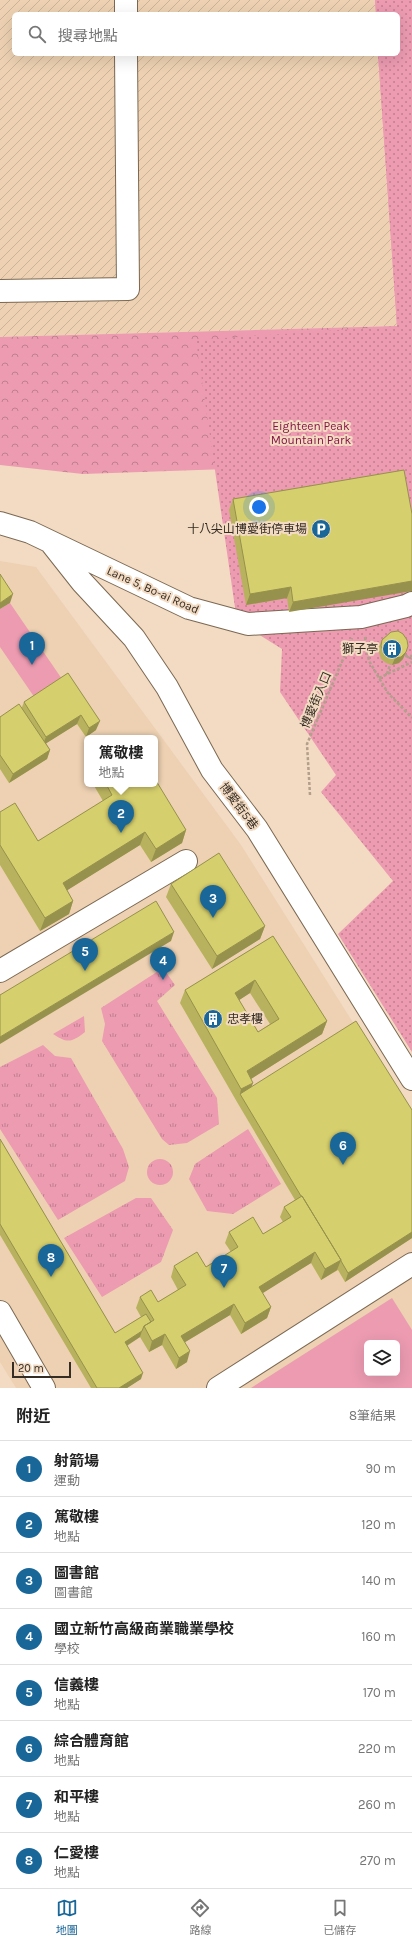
<!DOCTYPE html>
<html lang="zh-TW">
<head>
<meta charset="utf-8">
<style>
	body { margin:0; font-family:Karla,"Noto Sans TC",sans-serif; background:#f6f6f6; color:#222 }
	.controls { position:absolute; right:12px; bottom:12px; display:grid; overflow:hidden; border-radius:6px; box-shadow:0 4px 16px #0002 }
	.controls button { width:36px; height:36px; display:grid; place-items:center; padding:0; border:0; border-bottom:1px solid #e0e0e0; background:#fff; color:#222; font:20px sans-serif }
	.scale { position:absolute; left:12px; bottom:10px; width:59px; box-sizing:border-box; padding-left:4px; border:2px solid #352c23; border-top:0; font-size:11px; line-height:14px; white-space:nowrap; color:#352c23; -webkit-text-stroke:3px #f2dbc2; paint-order:stroke }
	.you { position:absolute; left:259px; top:507px; width:14px; height:14px; margin:-10px; border:3px solid #fff; border-radius:50%; background:#1a73e8; box-shadow:0 0 0 6px #1a73e833 }
	.badge { display:grid; place-items:center; width:26px; height:26px; border-radius:50%; background:#196699; color:#fff; font-size:13px; font-weight:700 }
	.pin { position:absolute; translate:-50% -33px; filter:drop-shadow(0 1px 2px #0008) }
	.pin::after { content:''; position:absolute; top:21px; width:14px; height:12px; background:inherit; clip-path:polygon(0 0,100% 0,50% 100%) }
	.popup { position:absolute; left:84px; top:735px; width:74px; height:52px; box-sizing:border-box; display:grid; place-content:center; border-radius:6px; background:#fff; filter:drop-shadow(0 1px 3px #0005); font-size:13px; white-space:nowrap; color:#767676 }
	.popup b { font-size:15px; color:#222 }
	.popup::after { content:''; position:absolute; left:50%; top:100%; margin-left:-8px; border:8px solid transparent; border-top-color:#fff }
	.list { margin:0; padding:0; list-style:none }
	h2 { display:flex; justify-content:space-between; align-items:center; height:52px; margin:0; padding:0 16px; font-size:17px }
	h2 small { font-size:13px; font-weight:400; color:#767676 }
	.list li { display:grid; grid-template-columns:26px 1fr auto; gap:12px; align-items:center; box-sizing:border-box; height:56px; padding:0 16px; border-top:1px solid #e0e0e0 }
	.list b { display:block; font-size:15px; white-space:nowrap }
	.list p { margin:0; font-size:13px; white-space:nowrap; color:#767676 }
	.list em { font-size:13px; font-style:normal; color:#767676 }
	.icon { flex:none; width:22px; height:22px; fill:none; stroke:currentColor; stroke-width:2; stroke-linecap:round; stroke-linejoin:round }
	.map { position:relative; flex:none; width:412px; height:1388px; overflow:hidden }
	.search { position:absolute; background:#fff; box-shadow:0 4px 16px #0002; left:12px; right:12px; top:12px; height:44px; display:flex; align-items:center; gap:10px; box-sizing:border-box; padding:0 14px; border-radius:6px; color:#767676; font-size:15px }
	.sheet { height:500px; background:#fff }
	nav { display:flex; justify-content:space-around; align-items:center; box-sizing:border-box; height:56px; border-top:1px solid #e0e0e0; background:#fff; font-size:11px; color:#767676 }
	nav a { display:grid; justify-items:center; gap:2px }
	nav .on { color:#196699 }
	.map>svg:first-child { display:block }
</style>
</head>
<body>
<div class="map">
<svg width="412" height="1388" viewBox="0 0 412 1388">
	<defs>
		<pattern id="industrial-furrows" width="10" height="10" patternUnits="userSpaceOnUse"><rect width="10" height="10" fill="#edd1b2"/><path d="M-1 1l2-2M0 10L10 0M9 11l2-2" fill="none" stroke="#ccb499"/></pattern>
		<pattern id="grass-tufts" width="24" height="20" patternUnits="userSpaceOnUse"><rect width="24" height="20" fill="#ec9bb1"/><path d="M3 7l-1-3M5 7V3M7 7l1-3M15 17l-1-3M17 17v-4M19 17l1-3" fill="none" stroke="#c07f90"/></pattern>
		<pattern id="forest-crowns" width="20" height="18" patternUnits="userSpaceOnUse"><rect width="20" height="18" fill="#ec9bb1"/><path d="M2 6a3 3 0 1 1 6 0M12 15a3 3 0 1 1 6 0" fill="none" stroke="#c07f90"/></pattern>
		<pattern id="park-dots" width="8" height="8" patternUnits="userSpaceOnUse"><rect width="8" height="8" fill="#ec9bb1"/><path d="M2 2h.1M6 6h.1" fill="none" stroke="#c07f90" stroke-width="1.8" stroke-linecap="round"/></pattern>
	</defs>
	<rect width="100%" height="100%" fill="#f2dbc2"/>
	<!-- built -->
	<path fill="#edd1b2" fill-rule="evenodd" d="M 0,561 L 36,567 L 241,845 L 412,1116 L 412,1388 L 16,1388 L 0,1362 ZM 87,738 L 155,738 L 155,784 L 87,784 ZM 367,1343 L 397,1343 L 397,1373 L 367,1373 Z"/>
	<!-- industrial -->
	<path fill="url(#industrial-furrows)" d="M 0,0 L 375,0 L 376,14 L 14,14 L 14,54 L 378,54 L 397,326 L 0,337 Z"/>
	<!-- grass -->
	<path fill="url(#grass-tufts)" d="M 163,968 L 175,985 L 157,1001 L 217,1098 L 219,1124 L 187,1143 L 169,1145 L 162,1139 L 102,1041 L 105,1024 L 101,1008 Z
		M 84,1016 L 85,1032 C 72,1042 68,1044 53,1034 Z
		M 43,1045 L 55,1056 L 71,1058 L 123,1149 L 129,1167 L 125,1181 L 58,1220 L 0,1129 L 0,1067 Z
		M 248,1129 L 281,1184 L 233,1214 L 207,1211 L 189,1179 L 195,1164 Z
		M147 1172a13 13 0 1 1 26 0a13 13 0 1 1-26 0Z
		M 136,1198 L 151,1198 L 173,1230 L 161,1262 L 102,1297 L 64,1238 Z"/>
	<!-- forest -->
	<path fill="url(#forest-crowns)" d="M 375,0 L 412,0 L 405,463 L 83,474 L 0,465 L 0,337 L 397,326 L 378,54 L 398,54 L 398,14 L 376,14 Z"/>
	<!-- park -->
	<path fill="url(#park-dots)" d="M 375,0 L 412,0 L 412,1052 L 338,934 L 393,881 L 321,792 L 336,775 L 280,692 L 282,649 L 237,621 L 196,340 L 397,326 L 378,54 L 398,54 L 398,14 L 376,14 Z"/>
	<!-- pitch -->
	<path fill="#ec9bb1" fill-rule="evenodd" d="M 10,603 L 64,682 L 37,701 L 0,647 L 0,609 Z
		M 392,1298 L 412,1330 L 412,1388 L 251,1388 ZM 367,1343 L 397,1343 L 397,1373 L 367,1373 Z"/>
	<g fill="none" stroke-linecap="round" stroke-linejoin="round">
		<defs>
			<path id="minor" d="M 126,0 L 126,14
				M 0,291 L 128,289 L 126,54
				M 0,523 L 30,532 L 189,608 L 248,624 L 361,617 L 406,606 L 412,603
				M 52,544 L 82,582 L 134,638 L 167,687 L 212,770 L 257,829 L 412,1079
				M 0,971 L 186,861
				M 0,1312 L 44,1388
				M 218,1388 L 412,1264"/>
		</defs>
		<!-- minor casing -->
		<use href="#minor" stroke="#7b6852" stroke-width="24"/>
		<!-- path -->
		<path stroke="#b29f8c" stroke-width="2.5" stroke-dasharray="3 2" stroke-linecap="butt" d="M 365,637 L 369,661 L 388,693 L 412,718
			M 402,654 L 412,659
			M 405,656 L 412,656
			M 387,674 L 391,662
			M 379,678 L 412,662
			M 310,795 L 307,744 L 352,638"/>
		<!-- minor -->
		<use href="#minor" stroke="#fff" stroke-width="22"/>
	</g>
	<!-- wall -->
	<path fill="#b8b25e" fill-rule="evenodd" d="M 404,470 L 289,612 L 287,598 L 246,605 L 229,510 L 233,499 Z
		M 382,640 L 403,659 L 399,663 L 392,665 L 386,663 L 381,659 L 379,653 L 379,646 Z
		M 68,673 L 96,730 L 86,737 L 77,724 L 46,743 L 50,750 L 47,759 L 9,783 L 0,769 L 0,717 L 22,707 L 24,702 Z
		M 93,784 L 155,784 L 186,830 L 182,843 L 151,862 L 140,845 L 67,890 L 73,901 L 69,914 L 40,931 L 0,865 L 0,812 L 38,841 L 103,801 Z
		M 171,884 L 265,926 L 260,939 L 212,969 L 166,897 Z
		M 273,936 L 327,1021 L 322,1034 L 251,1079 L 251,1086 L 412,1110 L 412,1238 L 345,1282 L 338,1270 L 321,1280 L 311,1263 L 262,1293 L 271,1307 L 267,1318 L 241,1334 L 230,1315 L 185,1342 L 187,1362 L 176,1369 L 162,1345 L 149,1352 L 140,1337 L 127,1346 L 141,1379 L 127,1388 L 91,1388 L 0,1235 L 0,1139 L 115,1333 L 141,1317 L 136,1308 L 140,1297 L 158,1302 L 178,1290 L 171,1277 L 174,1266 L 206,1267 L 231,1252 L 225,1243 L 229,1232 L 263,1234 L 283,1222 L 280,1217 L 284,1207 L 295,1200 L 237,1102 L 180,1003 L 185,990 ZM 250,993 L 270,1024 L 258,1032 L 239,1000 Z"/>
	<!-- shaded-wall -->
	<path fill="#96914c" d="M 412,581 L 412,591 L 289,612 L 293,602 Z
		M 291,587 L 287,598 L 246,605 L 250,594 Z
		M 13,594 L 10,603 L 0,609 L 0,603 Z
		M 406,652 L 403,659 L 399,663 L 392,665 L 395,658 Z
		M 81,715 L 77,724 L 42,746 L 46,737 Z
		M 100,721 L 96,730 L 86,737 L 89,728 Z
		M 50,750 L 47,759 L 9,783 L 13,774 Z
		M 186,830 L 182,843 L 151,862 L 156,849 Z
		M 145,832 L 140,845 L 58,896 L 63,883 Z
		M 73,901 L 69,914 L 40,931 L 45,918 Z
		M 265,926 L 260,939 L 212,969 L 217,956 Z
		M 174,932 L 171,941 L 0,1044 L 0,1037 Z
		M 255,980 L 250,993 L 230,1006 L 235,993 Z
		M 327,1021 L 322,1034 L 243,1084 L 247,1071 Z
		M 253,1083 L 248,1096 L 240,1094 L 241,1089 Z
		M 412,1232 L 412,1238 L 345,1282 L 348,1273 Z
		M 315,1252 L 311,1263 L 255,1298 L 259,1287 Z
		M 341,1260 L 337,1270 L 321,1280 L 325,1269 Z
		M 234,1304 L 230,1315 L 177,1347 L 181,1336 Z
		M 271,1307 L 267,1318 L 241,1334 L 245,1323 Z
		M 142,1331 L 140,1337 L 123,1348 L 125,1342 Z
		M 165,1334 L 162,1345 L 149,1352 L 152,1341 Z
		M 190,1351 L 187,1362 L 176,1369 L 179,1358 Z
		M 143,1373 L 141,1379 L 127,1388 L 119,1388 Z"/>
	<!-- building -->
	<path fill="#d6cf6d" stroke="#96914c" fill-rule="evenodd" d="M 404,470 L 412,514 L 412,581 L 293,602 L 291,587 L 250,594 L 233,499 Z
		M 0,574 L 13,594 L 0,603 Z
		M 398,631 L 403,634 L 407,640 L 408,646 L 406,652 L 401,657 L 395,658 L 388,657 L 384,652 L 381,646 L 382,640 L 391,632 Z
		M 68,673 L 100,721 L 89,728 L 81,715 L 46,737 L 24,702 Z
		M 19,704 L 50,750 L 13,774 L 0,755 L 0,717 Z
		M 155,779 L 186,830 L 156,849 L 145,832 L 63,883 L 73,901 L 45,918 L 0,845 L 0,812 L 15,803 L 38,841 L 112,795 L 106,784 L 155,784 Z
		M 219,853 L 265,926 L 217,956 L 171,884 Z
		M 156,901 L 174,932 L 0,1037 L 0,995 Z
		M 273,936 L 327,1021 L 247,1071 L 253,1083 L 241,1089 L 185,990 ZM 255,980 L 279,1019 L 258,1032 L 235,993 Z
		M 356,1021 L 412,1110 L 412,1232 L 348,1273 L 341,1261 L 341,1260 L 302,1196 L 301,1196 L 240,1094 Z
		M 0,1139 L 115,1333 L 146,1314 L 151,1322 L 144,1326 L 142,1331 L 125,1342 L 143,1373 L 119,1388 L 97,1388 L 0,1224 Z
		M 302,1196 L 341,1260 L 325,1269 L 315,1252 L 259,1287 L 271,1307 L 245,1323 L 234,1304 L 181,1336 L 190,1351 L 179,1358 L 165,1334 L 152,1341 L 144,1326 L 154,1320 L 140,1297 L 151,1290 L 158,1302 L 186,1285 L 174,1266 L 197,1252 L 206,1267 L 238,1247 L 229,1232 L 253,1217 L 263,1234 L 291,1217 L 284,1207 Z"/>
	<!-- icons -->
	<defs>
		<symbol id="parking-disc" viewBox="-11 -11 22 22"><circle r="9.5" fill="#196699" stroke="#f2dbc2"/><path d="M-3.5-5.5H1a3.5 3.5 0 0 1 0 7H-1V5.5H-3.5ZM-1-3.4V-.6H.8a1.4 1.4 0 0 0 0-2.8Z" fill="#fff"/></symbol>
		<symbol id="building-disc" viewBox="-11 -11 22 22"><circle r="9.5" fill="#196699" stroke="#f2dbc2"/><path d="M-4-6H4V6H1V3H-1V6H-4ZM-2.5-4.3h1.7v1.8h-1.7ZM.8-4.3h1.7v1.8H.8ZM-2.5-1h1.7V.8h-1.7ZM.8-1h1.7V.8H.8Z" fill="#fff"/></symbol>
	</defs>
	<g fill-rule="evenodd">
		<use href="#parking-disc" x="310" y="518" width="22" height="22"/>
		<use href="#building-disc" x="381" y="638" width="22" height="22"/>
		<use href="#building-disc" x="202" y="1008" width="22" height="22"/>
	</g>
	<g text-anchor="middle" dominant-baseline="central" stroke-width="4" stroke-linejoin="round" paint-order="stroke">
		<!-- park labels -->
		<g font-size="12" fill="#861445" stroke="#f2dbc2">
			<text x="311" y="426">Eighteen Peak<tspan x="311" dy="14">Mountain Park</tspan></text>
		</g>
		<!-- poi labels -->
		<g font-size="12" fill="#352c23" stroke="#f2dbc2" text-anchor="end">
			<text x="307" y="529">十八尖山博愛街停車場</text>
			<text x="378" y="649">獅子亭</text>
			<text x="227" y="1019" text-anchor="start">忠孝樓</text>
		</g>
		<!-- street labels -->
		<g font-size="12" fill="#352c23" stroke="#f2dbc2">
			<text transform="translate(153 590) rotate(24)">Lane 5, Bo-ai Road</text>
			<text transform="translate(316 700) rotate(-67)">博愛街入口</text>
			<text transform="translate(239 806) rotate(53)">博愛街5巷</text>
		</g>
	</g>
</svg>
<div class="controls">
<button><svg class="icon" aria-label="layers" viewBox="0 0 24 24"><path d="M12 4l9 5-9 5-9-5zM3 14l9 5 9-5"/></svg></button>
</div>
<div class="scale">20 m</div>
<div class="you"></div>
<div class="pin badge" style="left:32px;top:665px">1</div>
<div class="pin badge" style="left:121px;top:833px">2</div>
<div class="popup"><b>篤敬樓</b>地點</div>
<div class="pin badge" style="left:213px;top:918px">3</div>
<div class="pin badge" style="left:163px;top:980px">4</div>
<div class="pin badge" style="left:85px;top:971px">5</div>
<div class="pin badge" style="left:343px;top:1165px">6</div>
<div class="pin badge" style="left:224px;top:1288px">7</div>
<div class="pin badge" style="left:51px;top:1277px">8</div>
<div class="search"><svg class="icon" aria-label="search" viewBox="0 0 24 24"><circle cx="10" cy="10" r="6"/><path d="M15 15l6 6"/></svg>搜尋地點</div>
</div>
<section class="sheet">
<h2>附近<small>8筆結果</small></h2>
<ul class="list">
<li><span class="badge">1</span><div><b>射箭場</b><p>運動</p></div><em>90 m</em></li>
<li><span class="badge">2</span><div><b>篤敬樓</b><p>地點</p></div><em>120 m</em></li>
<li><span class="badge">3</span><div><b>圖書館</b><p>圖書館</p></div><em>140 m</em></li>
<li><span class="badge">4</span><div><b>國立新竹高級商業職業學校</b><p>學校</p></div><em>160 m</em></li>
<li><span class="badge">5</span><div><b>信義樓</b><p>地點</p></div><em>170 m</em></li>
<li><span class="badge">6</span><div><b>綜合體育館</b><p>地點</p></div><em>220 m</em></li>
<li><span class="badge">7</span><div><b>和平樓</b><p>地點</p></div><em>260 m</em></li>
<li><span class="badge">8</span><div><b>仁愛樓</b><p>地點</p></div><em>270 m</em></li>
</ul>
</section>
<nav>
<a class="on"><svg class="icon" aria-label="map" viewBox="0 0 24 24"><path d="M3 6l6-2 6 2 6-2v14l-6 2-6-2-6 2zM9 4v14M15 6v14"/></svg>地圖</a>
<a><svg class="icon" aria-label="directions" viewBox="0 0 24 24"><path d="M12 3l9 9-9 9-9-9zM9 14v-3h6M13 9l2 2-2 2"/></svg>路線</a>
<a><svg class="icon" aria-label="saved" viewBox="0 0 24 24"><path d="M7 4h10v16l-5-4-5 4z"/></svg>已儲存</a>
</nav>
</body>
</html>
